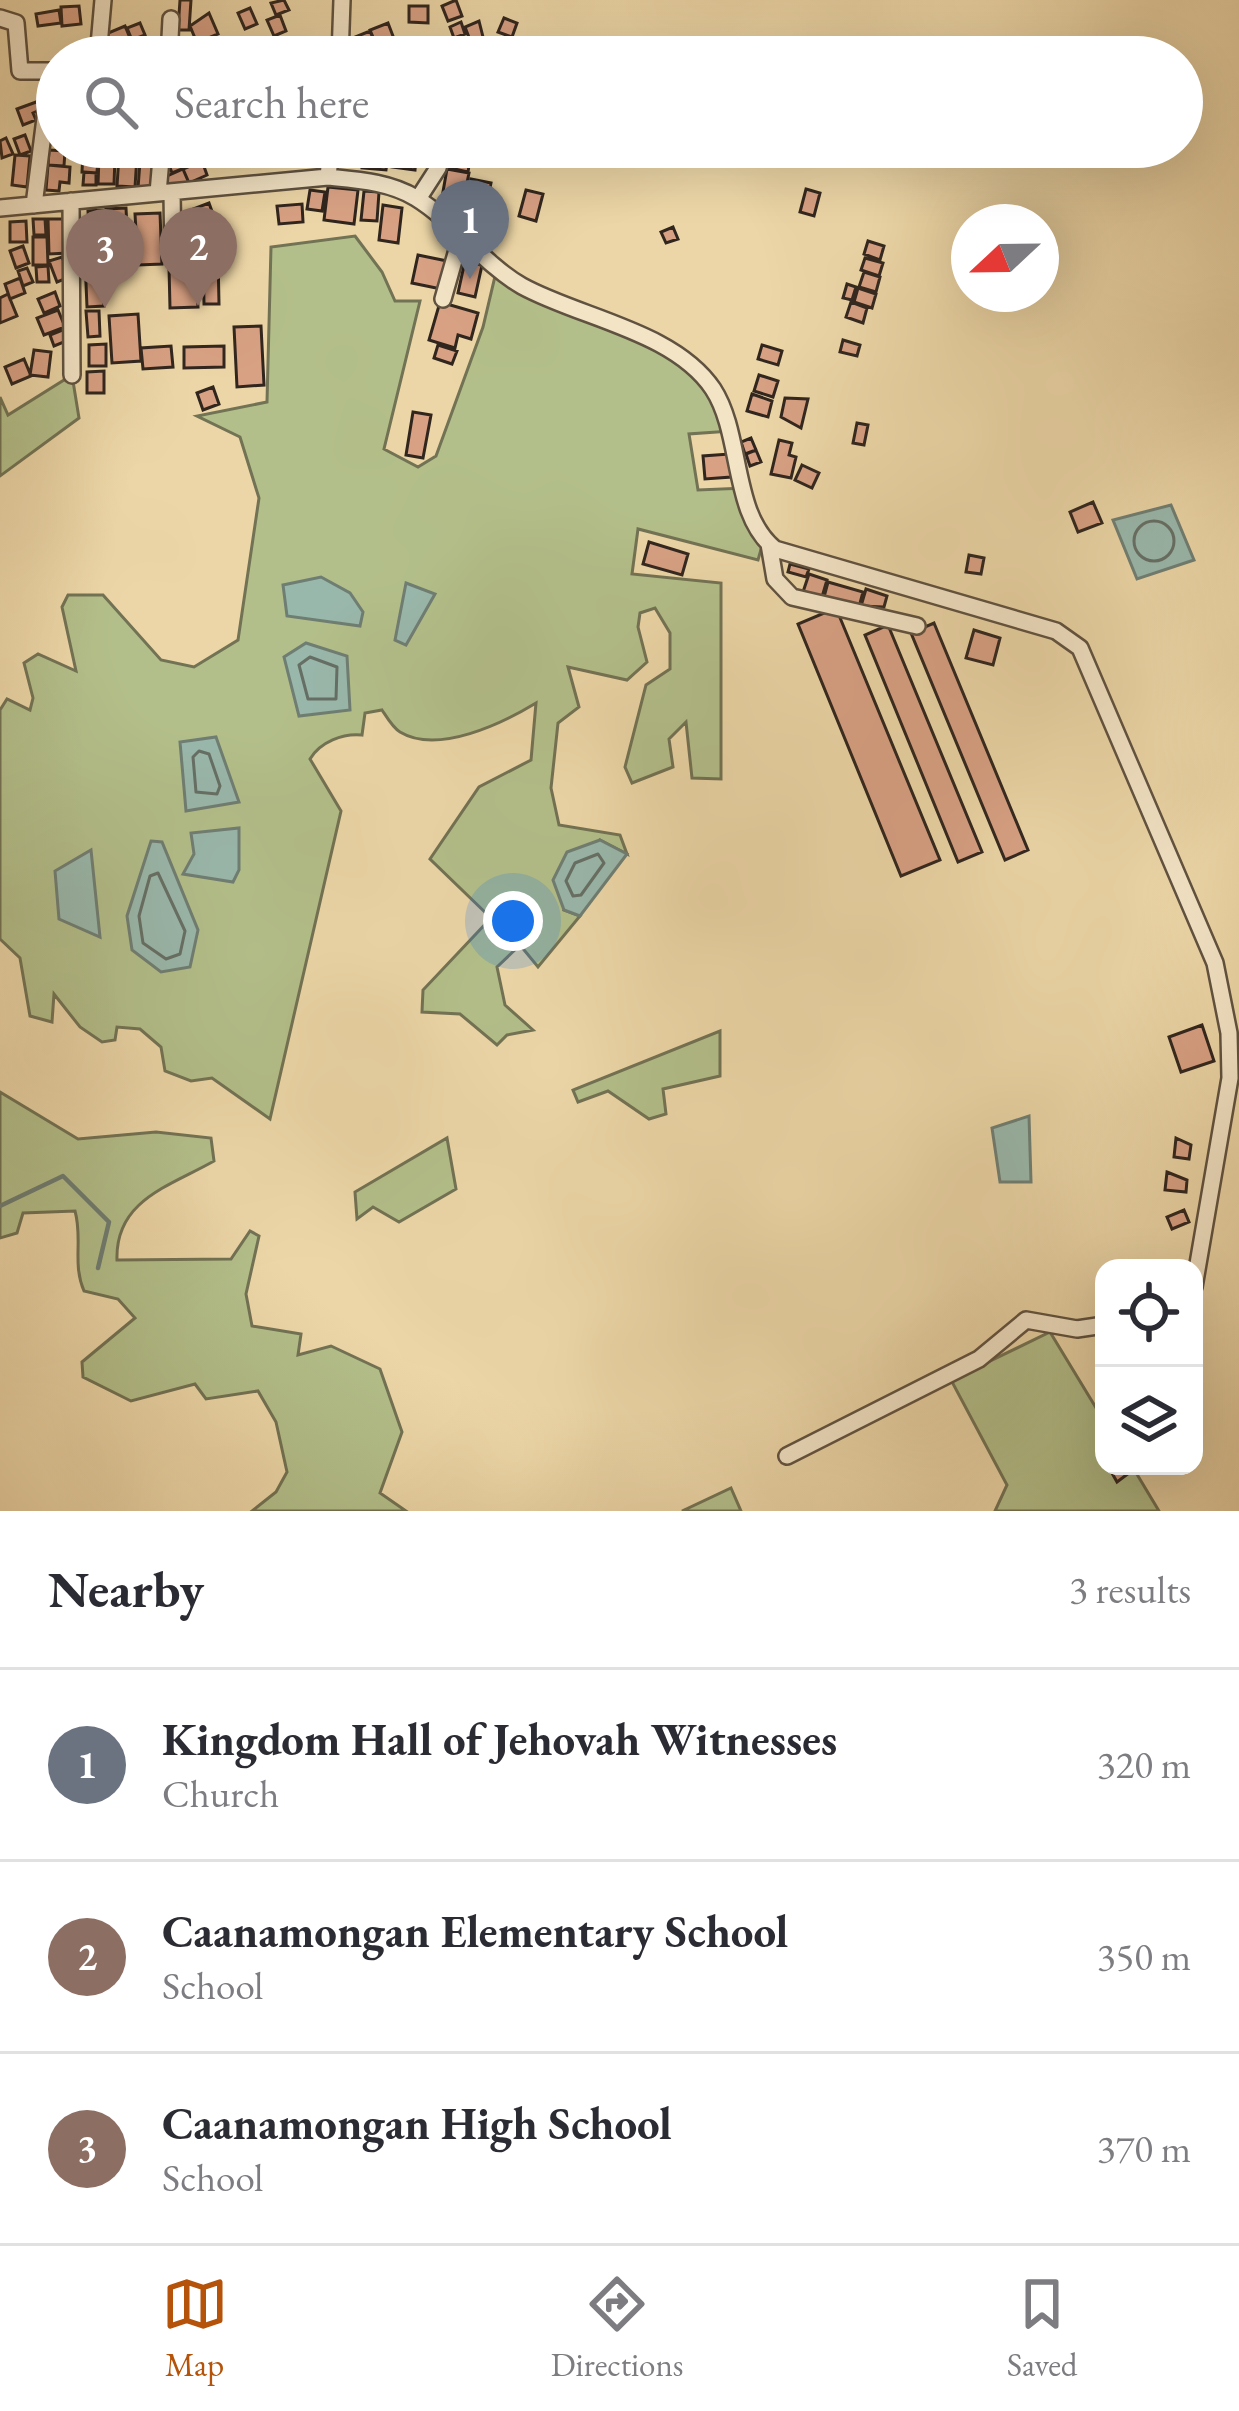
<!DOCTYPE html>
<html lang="en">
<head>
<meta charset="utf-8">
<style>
	body { margin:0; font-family:"EB Garamond",serif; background:#f7f7f7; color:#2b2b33 }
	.controls { position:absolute; right:36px; bottom:36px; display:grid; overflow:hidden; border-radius:24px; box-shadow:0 12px 48px #0002 }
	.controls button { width:108px; height:108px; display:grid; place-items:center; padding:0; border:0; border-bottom:3px solid #e1e1e2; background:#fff; color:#2b2b33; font:60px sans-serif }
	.compass { position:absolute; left:951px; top:204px; width:108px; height:108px; border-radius:50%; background:#fff; box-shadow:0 12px 48px #0002; rotate:248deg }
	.you { position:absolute; left:513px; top:921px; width:42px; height:42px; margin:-30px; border:9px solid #fff; border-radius:50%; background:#1a73e8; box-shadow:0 0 0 18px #1a73e833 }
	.badge { display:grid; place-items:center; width:78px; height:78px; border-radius:50%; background:#b45309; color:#fff; font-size:39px; font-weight:700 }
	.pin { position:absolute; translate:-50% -99px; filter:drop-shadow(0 3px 6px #0008) }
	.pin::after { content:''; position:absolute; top:63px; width:42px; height:36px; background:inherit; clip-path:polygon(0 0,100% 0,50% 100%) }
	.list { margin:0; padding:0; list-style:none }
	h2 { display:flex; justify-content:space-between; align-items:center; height:156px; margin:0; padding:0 48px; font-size:51px }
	h2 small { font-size:39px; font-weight:400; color:#7c7c81 }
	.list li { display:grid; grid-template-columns:78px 1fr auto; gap:36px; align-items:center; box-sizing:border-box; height:192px; padding:0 48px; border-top:3px solid #e1e1e2 }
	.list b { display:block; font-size:45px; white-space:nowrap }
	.list p { margin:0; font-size:39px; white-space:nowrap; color:#7c7c81 }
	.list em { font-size:39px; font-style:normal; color:#7c7c81 }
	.icon { flex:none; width:66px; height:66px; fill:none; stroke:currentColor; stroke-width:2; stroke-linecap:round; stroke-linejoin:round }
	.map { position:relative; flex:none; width:1239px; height:1511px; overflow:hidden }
	.search { position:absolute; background:#fff; box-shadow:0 12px 48px #0002; left:36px; right:36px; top:36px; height:132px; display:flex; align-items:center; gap:30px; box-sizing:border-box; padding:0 42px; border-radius:66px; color:#7c7c81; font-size:45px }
	.sheet { height:732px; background:#fff }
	nav { display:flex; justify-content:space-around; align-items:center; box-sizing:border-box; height:168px; border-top:3px solid #e1e1e2; background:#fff; font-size:33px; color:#7c7c81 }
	nav a { display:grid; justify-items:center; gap:6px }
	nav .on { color:#b45309 }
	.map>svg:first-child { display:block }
</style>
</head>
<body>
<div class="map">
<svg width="1239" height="1511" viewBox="0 0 1239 1511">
	<rect width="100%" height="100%" fill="#ecd6a7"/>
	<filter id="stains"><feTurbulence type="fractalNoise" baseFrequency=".00167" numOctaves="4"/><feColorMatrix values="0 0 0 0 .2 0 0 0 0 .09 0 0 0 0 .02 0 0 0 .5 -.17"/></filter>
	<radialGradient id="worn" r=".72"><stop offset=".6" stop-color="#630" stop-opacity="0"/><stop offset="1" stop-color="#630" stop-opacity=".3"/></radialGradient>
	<!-- green -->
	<path fill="#b3bf8a" stroke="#727254" stroke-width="3" d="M 355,236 L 382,272 L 395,301 L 420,301 L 384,449 L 418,467 L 436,456 L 483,327 L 497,268 L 669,351 L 704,379 L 732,431 L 689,434 L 698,490 L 745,488 L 764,539 L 758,560 L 638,529 L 632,574 L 721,583 L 721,779 L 692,778 L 686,722 L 669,739 L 673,767 L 632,783 L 625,767 L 646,685 L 670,669 L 670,633 L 655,608 L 640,613 L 638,627 L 647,662 L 627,680 L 568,667 L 579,707 L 558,723 L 551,788 L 559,825 L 620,835 L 627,854 L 600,840 L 564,910 L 580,916 L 538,967 L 520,945 L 497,967 L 505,1005 L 533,1030 L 507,1035 L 497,1045 L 460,1014 L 422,1012 L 423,990 L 491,918 L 430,859 L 479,787 L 531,760 L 536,703 C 503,723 438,755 400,732 C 393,728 386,716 382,710 L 365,713 L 362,735 C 343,733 320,742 310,759 L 341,811 L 270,1119 L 212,1078 L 191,1081 L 165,1071 L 161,1047 L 140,1029 L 117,1027 L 115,1040 L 102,1042 L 80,1027 L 54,994 L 52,1022 L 30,1016 L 20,958 L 0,939 L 0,710 L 7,699 L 30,710 L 33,698 L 24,663 L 38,654 L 76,671 L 62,607 L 68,595 L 103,595 L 161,660 L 194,667 L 238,640 L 259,498 L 240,437 L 197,416 L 267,402 L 271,247 Z
		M 72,375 L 79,418 L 0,476 L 0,397 L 8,415 Z
		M 720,1031 L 720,1076 L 663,1089 L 666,1114 L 649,1119 L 608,1091 L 578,1102 L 573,1090 Z
		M 0,1092 L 78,1139 L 156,1132 L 211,1138 L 214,1161 C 170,1186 115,1200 117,1260 L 231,1259 L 250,1231 L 259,1236 L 246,1294 L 252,1326 L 301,1334 L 298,1355 L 331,1346 L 380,1369 L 402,1432 L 380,1493 L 406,1511 L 252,1511 L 276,1492 L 287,1472 L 276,1422 L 258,1391 L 206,1399 L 195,1384 L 131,1401 L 83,1377 L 82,1362 L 135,1318 L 118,1299 L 84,1291 C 72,1263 83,1239 75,1211 L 23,1213 L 17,1233 L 0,1238 Z
		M 447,1138 L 456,1189 L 399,1222 L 373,1207 L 357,1219 L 355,1192 Z
		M 1050,1332 L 1104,1421 L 1104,1466 L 1132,1466 L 1159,1511 L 995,1511 L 1007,1485 L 951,1380 Z
		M 731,1488 L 741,1511 L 682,1511 Z"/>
	<!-- water -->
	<path fill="#99b8ac" stroke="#6f7e73" stroke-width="3" d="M 1171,505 L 1194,560 L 1137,579 L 1113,520 Z
		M 321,577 L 350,593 L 363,612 L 360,626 L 287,616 L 283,585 Z
		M 406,583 L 435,594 L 406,645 L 395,640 Z
		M 306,643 L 347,656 L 350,710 L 299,716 L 284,657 Z
		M 216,737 L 239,802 L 186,811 L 180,742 Z
		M 239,828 L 239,870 L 233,882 L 183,874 L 194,854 L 191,833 Z
		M 600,840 L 627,854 L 580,916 L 564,910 L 553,880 L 567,852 Z
		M 151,841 L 162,842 L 198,930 L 190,967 L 161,972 L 132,950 L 127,916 Z
		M 91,850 L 100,937 L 59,919 L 55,871 Z
		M 1029,1116 L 1031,1182 L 1000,1182 L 992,1128 Z"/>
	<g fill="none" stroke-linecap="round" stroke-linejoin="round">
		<!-- shore -->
		<path stroke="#656f65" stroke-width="3" d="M1134 541a20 20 0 1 1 40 0a20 20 0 1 1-40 0Z
			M 310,657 L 337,667 L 336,699 L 308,699 L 299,665 Z
			M 199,751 L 209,754 L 220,786 L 217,794 L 196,792 L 193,757 Z
			M 598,854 L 604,863 L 581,895 L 573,896 L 566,881 L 575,863 Z
			M 158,873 L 185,931 L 180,954 L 166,959 L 143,943 L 139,916 L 150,876 Z"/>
		<!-- stream -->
		<path stroke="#6f7e73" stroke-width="4.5" d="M 0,1206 L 63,1176 L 109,1222 L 98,1268"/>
	</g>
	<!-- building -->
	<path fill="#d8a184" stroke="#31261e" stroke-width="3" d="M 180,0 L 191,0 L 189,30 L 178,30 Z
		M 284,0 L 289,10 L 276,15 L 271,3 Z
		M 456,0 L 462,16 L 448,21 L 442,6 Z
		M 79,6 L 81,24 L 62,26 L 61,7 Z
		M 409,6 L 428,6 L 428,23 L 409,22 Z
		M 250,8 L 257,24 L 245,29 L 238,13 Z
		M 59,10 L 61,23 L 38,26 L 36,14 Z
		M 209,13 L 218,34 L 197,43 L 190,26 Z
		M 280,15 L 286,31 L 274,36 L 267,20 Z
		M 504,18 L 517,23 L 512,37 L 498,32 Z
		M 479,21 L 485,45 L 474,50 L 465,27 Z
		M 461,22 L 465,34 L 454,38 L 450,27 Z
		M 140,23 L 145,35 L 132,40 L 127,28 Z
		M 388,23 L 396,44 L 379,51 L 370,30 Z
		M 125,26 L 135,50 L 109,57 L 101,36 Z
		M 370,31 L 378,51 L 363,57 L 355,37 Z
		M 449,39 L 470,41 L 469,57 L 447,57 Z
		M 39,101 L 42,109 L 33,113 L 36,120 L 23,125 L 17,109 Z
		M 25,135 L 31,151 L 20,155 L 14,139 Z
		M 6,138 L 13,154 L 2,158 L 0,141 Z
		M 184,147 L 192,165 L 172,173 L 165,154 Z
		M 256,147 L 279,147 L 281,152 L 261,160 Z
		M 364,147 L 389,147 L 386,170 L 362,168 Z
		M 394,147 L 417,147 L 415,170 L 392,167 Z
		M 451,147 L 482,147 L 479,160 L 450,153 Z
		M 49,150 L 65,151 L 64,166 L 48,165 Z
		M 83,152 L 98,153 L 97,173 L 82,172 Z
		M 15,155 L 30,156 L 27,187 L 12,185 Z
		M 119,155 L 137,156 L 135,187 L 117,186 Z
		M 453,156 L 470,160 L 468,172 L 450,168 Z
		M 99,157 L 115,158 L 114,184 L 98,184 Z
		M 202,161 L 207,175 L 189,183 L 183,169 Z
		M 140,162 L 155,163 L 153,189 L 138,188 Z
		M 48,165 L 70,167 L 69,183 L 60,182 L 59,191 L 46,190 Z
		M 183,169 L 189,183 L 170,190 L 165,177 Z
		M 447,169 L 469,173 L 462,207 L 441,203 Z
		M 84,172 L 96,173 L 96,185 L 83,185 Z
		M 471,179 L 491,183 L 488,197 L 496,199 L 491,225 L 463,219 Z
		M 328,187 L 358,190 L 354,224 L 324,220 Z
		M 806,189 L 820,193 L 814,216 L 800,212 Z
		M 310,190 L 325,192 L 322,211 L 307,209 Z
		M 526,190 L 543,194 L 536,221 L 519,216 Z
		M 364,191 L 379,192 L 377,221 L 361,220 Z
		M 209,203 L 215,220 L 200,226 L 193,209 Z
		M 302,204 L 303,222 L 279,224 L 277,206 Z
		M 383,205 L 402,208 L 398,243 L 379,240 Z
		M 444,205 L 462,208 L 460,220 L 442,216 Z
		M 126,208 L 128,248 L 108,249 L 106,209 Z
		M 105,210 L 106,232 L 89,233 L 88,211 Z
		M 160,213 L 162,264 L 138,265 L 135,214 Z
		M 33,219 L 45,219 L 46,235 L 34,235 Z
		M 48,219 L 67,219 L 68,253 L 49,254 Z
		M 26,221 L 27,242 L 10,242 L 10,222 Z
		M 211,224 L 218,243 L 199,250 L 191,231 Z
		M 673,227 L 678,239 L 666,243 L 661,232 Z
		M 101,235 L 104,306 L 87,307 L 84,236 Z
		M 33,237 L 47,237 L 48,265 L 33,265 Z
		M 868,241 L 884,246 L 880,260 L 864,254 Z
		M 23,246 L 29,263 L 16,268 L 10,251 Z
		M 418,255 L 447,261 L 441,289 L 412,283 Z
		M 218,256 L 219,304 L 204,304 L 203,257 Z
		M 62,257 L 70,277 L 57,282 L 49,261 Z
		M 865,258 L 883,263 L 879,276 L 861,270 Z
		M 465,261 L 482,265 L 475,297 L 458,293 Z
		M 48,266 L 49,282 L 37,282 L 36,267 Z
		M 169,267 L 196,267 L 198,307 L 170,308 Z
		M 27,268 L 33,282 L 23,286 L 18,271 Z
		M 864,272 L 880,277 L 876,292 L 859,287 Z
		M 20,278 L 25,293 L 10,299 L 5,284 Z
		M 847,284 L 856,287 L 852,300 L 843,298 Z
		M 858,288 L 876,294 L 872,308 L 854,302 Z
		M 55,292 L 60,306 L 44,313 L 38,299 Z
		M 8,294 L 17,316 L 0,323 L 0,298 Z
		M 440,302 L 478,313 L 471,339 L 458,335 L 455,348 L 429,340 Z
		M 851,302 L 867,308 L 863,323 L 846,317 Z
		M 58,310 L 65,327 L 44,335 L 37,318 Z
		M 86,311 L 99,311 L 100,336 L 88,337 Z
		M 138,314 L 141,361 L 112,363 L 109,316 Z
		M 261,326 L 264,385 L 237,387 L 234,327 Z
		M 65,329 L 69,340 L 54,346 L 50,335 Z
		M 843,340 L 860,345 L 857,356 L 840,352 Z
		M 106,344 L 106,366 L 89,366 L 89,345 Z
		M 438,345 L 457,351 L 452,364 L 434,358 Z
		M 762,345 L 782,351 L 778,365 L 758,359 Z
		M 171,346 L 173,367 L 143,369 L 141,348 Z
		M 224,346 L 224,367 L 184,368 L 184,347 Z
		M 34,350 L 51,352 L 48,377 L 30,375 Z
		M 24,359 L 31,376 L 12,384 L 5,367 Z
		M 104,371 L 104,393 L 87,393 L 87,372 Z
		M 759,375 L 778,381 L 773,397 L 754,391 Z
		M 213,387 L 219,404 L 203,410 L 197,393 Z
		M 752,394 L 772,401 L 768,417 L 747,411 Z
		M 785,398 L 808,399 L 801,428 L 781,417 Z
		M 413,412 L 431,415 L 423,458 L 406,455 Z
		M 857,423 L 868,425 L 864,445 L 853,443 Z
		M 751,438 L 756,450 L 745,454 L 741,442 Z
		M 779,440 L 792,443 L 789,455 L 796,457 L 791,478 L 771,474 Z
		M 756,450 L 761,462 L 750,466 L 746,454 Z
		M 729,454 L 731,477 L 705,479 L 703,456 Z
		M 802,465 L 819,473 L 812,488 L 795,480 Z
		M 1093,502 L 1102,523 L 1078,532 L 1070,512 Z
		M 649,542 L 688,554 L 682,575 L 643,564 Z
		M 969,555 L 984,558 L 981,574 L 966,572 Z
		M 790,564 L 809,569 L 806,577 L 788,572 Z
		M 809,574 L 827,580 L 822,597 L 803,592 Z
		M 828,582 L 863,592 L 859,607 L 824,597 Z
		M 866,589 L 887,596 L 884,607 L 861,606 Z
		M 836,608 L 940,860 L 901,876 L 798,624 Z
		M 934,623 L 1028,850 L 1005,860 L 911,633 Z
		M 888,625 L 982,852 L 958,862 L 865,635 Z
		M 974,630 L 1000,638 L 993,665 L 966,658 Z
		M 1202,1025 L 1214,1061 L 1181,1072 L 1169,1037 Z
		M 1176,1138 L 1191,1145 L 1189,1159 L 1174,1157 Z
		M 1167,1172 L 1187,1180 L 1186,1192 L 1165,1190 Z
		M 1184,1210 L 1189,1222 L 1172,1229 L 1167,1217 Z
		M 1108,1466 L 1135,1466 L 1137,1467 L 1117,1482 Z"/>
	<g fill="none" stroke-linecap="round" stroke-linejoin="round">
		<defs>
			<path id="minor" d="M 0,18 L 16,23 L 20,71 L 57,71
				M 98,57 L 103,0
				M 169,57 L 171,19
				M 221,57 L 341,46
				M 340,57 L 342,0
				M 328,177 C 358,180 390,182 416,198 C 455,222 482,263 522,286 C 580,318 674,331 713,389 C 743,435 731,514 775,549 L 1056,631 L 1080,648 L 1215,963 L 1229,1033 L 1230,1078 L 1194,1287
				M 172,192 L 173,260
				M 158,193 L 162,147
				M 418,199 L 438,168 L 444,147
				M 71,201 L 72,375
				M 34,205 L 51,71
				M 0,208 L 328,177 L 331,147
				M 443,299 L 461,236
				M 769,544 L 775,579 L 792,597 L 917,626
				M 787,1456 L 979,1359 L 1026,1320 L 1077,1329 L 1104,1325"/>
		</defs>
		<!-- minor casing -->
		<use href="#minor" stroke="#605240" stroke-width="20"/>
		<!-- minor -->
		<use href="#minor" stroke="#f3e4c6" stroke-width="15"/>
	</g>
	<rect width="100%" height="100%" filter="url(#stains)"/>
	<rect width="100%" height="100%" fill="url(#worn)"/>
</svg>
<div class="controls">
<button><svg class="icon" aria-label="locate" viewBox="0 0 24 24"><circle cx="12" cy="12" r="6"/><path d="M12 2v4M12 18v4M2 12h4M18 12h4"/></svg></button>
<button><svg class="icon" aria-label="layers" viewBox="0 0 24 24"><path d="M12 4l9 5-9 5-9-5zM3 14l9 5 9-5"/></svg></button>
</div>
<svg class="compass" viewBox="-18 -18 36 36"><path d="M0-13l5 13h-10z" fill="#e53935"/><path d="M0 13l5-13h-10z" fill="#7c7c81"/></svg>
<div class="you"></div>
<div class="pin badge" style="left:470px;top:279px;background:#6b7280">1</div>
<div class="pin badge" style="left:198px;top:306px;background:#8d6e63">2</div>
<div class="pin badge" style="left:105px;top:308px;background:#8d6e63">3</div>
<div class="search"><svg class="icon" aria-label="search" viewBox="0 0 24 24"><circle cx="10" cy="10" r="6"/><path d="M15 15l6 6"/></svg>Search here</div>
</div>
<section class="sheet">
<h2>Nearby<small>3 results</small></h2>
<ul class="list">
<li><span class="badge" style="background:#6b7280">1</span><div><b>Kingdom Hall of Jehovah Witnesses</b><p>Church</p></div><em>320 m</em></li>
<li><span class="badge" style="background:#8d6e63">2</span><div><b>Caanamongan Elementary School</b><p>School</p></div><em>350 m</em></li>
<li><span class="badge" style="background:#8d6e63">3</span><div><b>Caanamongan High School</b><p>School</p></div><em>370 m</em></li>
</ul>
</section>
<nav>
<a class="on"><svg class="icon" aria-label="map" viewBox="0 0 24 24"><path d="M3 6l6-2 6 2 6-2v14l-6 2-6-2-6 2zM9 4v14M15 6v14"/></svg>Map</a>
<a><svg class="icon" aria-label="directions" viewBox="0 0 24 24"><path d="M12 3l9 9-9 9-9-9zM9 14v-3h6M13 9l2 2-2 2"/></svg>Directions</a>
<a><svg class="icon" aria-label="saved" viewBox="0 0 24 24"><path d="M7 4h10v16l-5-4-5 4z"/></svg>Saved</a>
</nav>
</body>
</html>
